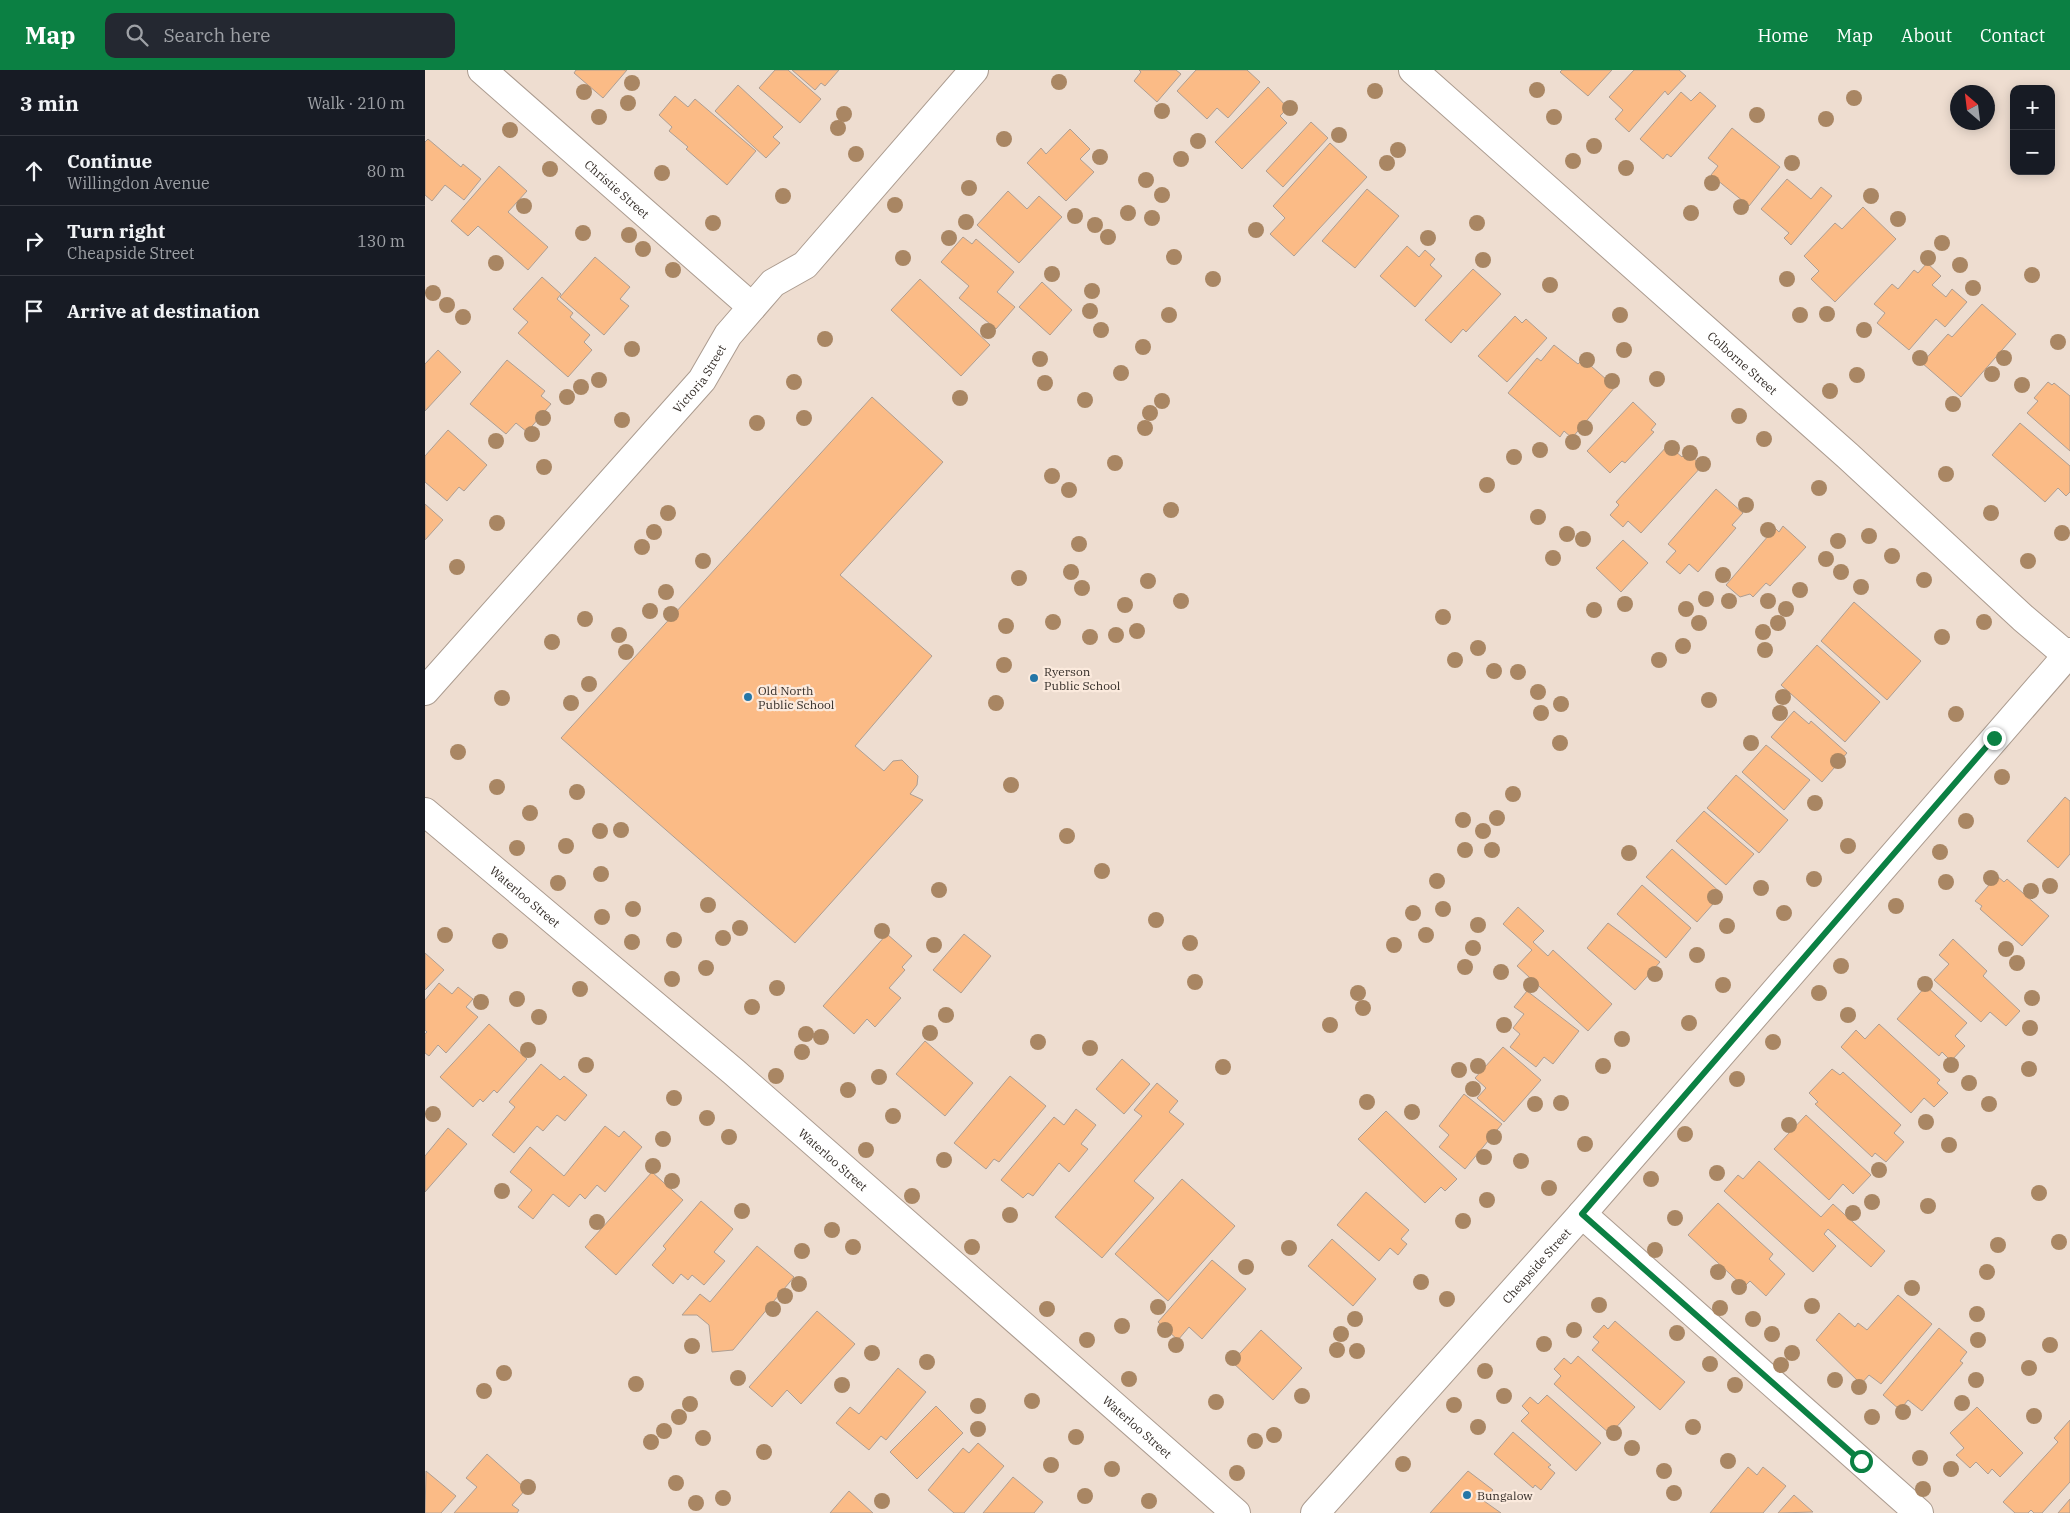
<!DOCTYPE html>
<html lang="en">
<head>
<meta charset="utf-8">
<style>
	body { margin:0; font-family:"IBM Plex Serif",serif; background:#242831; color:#f1f3f6 }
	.controls { position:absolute; right:15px; top:15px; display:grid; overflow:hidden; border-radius:10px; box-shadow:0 2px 12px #0003 }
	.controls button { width:45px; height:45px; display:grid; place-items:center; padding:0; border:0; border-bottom:1px solid #363941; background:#171b24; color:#f1f3f6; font:25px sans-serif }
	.compass { position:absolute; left:1525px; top:15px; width:45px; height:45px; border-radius:50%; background:#171b24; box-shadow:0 2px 12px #0003; rotate:332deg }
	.stop { position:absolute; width:15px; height:15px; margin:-11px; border:4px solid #0b8043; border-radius:50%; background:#fff }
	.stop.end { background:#0b8043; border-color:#fff; box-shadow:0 1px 5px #0008 }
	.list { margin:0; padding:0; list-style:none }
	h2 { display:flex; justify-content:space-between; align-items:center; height:65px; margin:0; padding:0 20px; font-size:21px }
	h2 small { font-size:16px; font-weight:400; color:#9ea1a6 }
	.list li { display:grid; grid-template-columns:32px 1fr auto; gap:15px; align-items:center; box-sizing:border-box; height:70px; padding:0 20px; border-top:1px solid #363941 }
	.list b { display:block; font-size:19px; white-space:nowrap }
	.list p { margin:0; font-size:16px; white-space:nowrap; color:#9ea1a6 }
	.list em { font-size:16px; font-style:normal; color:#9ea1a6 }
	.icon { flex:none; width:28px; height:28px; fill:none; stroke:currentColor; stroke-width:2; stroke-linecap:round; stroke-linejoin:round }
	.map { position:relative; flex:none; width:1645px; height:1443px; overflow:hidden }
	header { display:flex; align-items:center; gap:30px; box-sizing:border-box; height:70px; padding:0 25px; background:#0b8043; color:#fff }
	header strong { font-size:24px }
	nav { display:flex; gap:28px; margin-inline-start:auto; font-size:18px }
	.search { width:350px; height:45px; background:#242831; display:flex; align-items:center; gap:12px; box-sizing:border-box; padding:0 18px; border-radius:10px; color:#9ea1a6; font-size:19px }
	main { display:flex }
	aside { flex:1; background:#171b24 }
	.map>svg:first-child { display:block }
</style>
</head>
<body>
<header>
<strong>Map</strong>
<div class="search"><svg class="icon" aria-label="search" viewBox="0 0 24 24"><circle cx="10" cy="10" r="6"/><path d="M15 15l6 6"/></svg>Search here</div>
<nav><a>Home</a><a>Map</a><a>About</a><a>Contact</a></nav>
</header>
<main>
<aside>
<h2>3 min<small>Walk · 210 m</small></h2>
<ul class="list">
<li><svg class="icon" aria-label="ahead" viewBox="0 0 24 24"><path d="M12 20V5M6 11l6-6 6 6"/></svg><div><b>Continue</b><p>Willingdon Avenue</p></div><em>80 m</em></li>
<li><svg class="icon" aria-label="right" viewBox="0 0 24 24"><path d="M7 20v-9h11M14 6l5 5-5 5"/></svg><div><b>Turn right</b><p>Cheapside Street</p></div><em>130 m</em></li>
<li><svg class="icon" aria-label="arrive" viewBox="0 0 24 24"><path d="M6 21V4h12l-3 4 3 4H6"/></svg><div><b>Arrive at destination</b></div></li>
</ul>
</aside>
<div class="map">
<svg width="1645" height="1443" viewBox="0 0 1645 1443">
	<rect width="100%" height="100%" fill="#eeddd0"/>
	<!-- building -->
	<path fill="#fbbb86" stroke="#ae9e92" d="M 151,0 L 202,0 L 178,28 L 149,3 Z
		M 350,0 L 363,0 L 396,29 L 375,53 L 334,18 Z
		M 367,0 L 414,0 L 400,16 L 396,13 L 390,20 Z
		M 714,0 L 751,0 L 756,4 L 732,32 L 709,11 L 716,2 Z
		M 771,0 L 822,0 L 835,12 L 803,48 L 792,38 L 782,49 L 752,21 Z
		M 1137,0 L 1187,0 L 1163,26 L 1135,2 Z
		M 1209,0 L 1254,0 L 1261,6 L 1243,25 L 1240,21 L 1204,62 L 1190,49 L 1198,40 L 1184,27 Z
		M 313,15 L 358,57 L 348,67 L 355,73 L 341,88 L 290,41 Z
		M 843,17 L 863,38 L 855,46 L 862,53 L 817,99 L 790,72 Z
		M 1256,22 L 1266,31 L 1275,22 L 1291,36 L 1246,87 L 1242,84 L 1238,89 L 1215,69 Z
		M 250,26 L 263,37 L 270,29 L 331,81 L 302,115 L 261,79 L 263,77 L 244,61 L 247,57 L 234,45 Z
		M 886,52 L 903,68 L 858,117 L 841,101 Z
		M 1307,58 L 1355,97 L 1324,136 L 1286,105 L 1293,96 L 1283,88 Z
		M 645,59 L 665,79 L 655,89 L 669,102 L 641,131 L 602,93 L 616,78 L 621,84 Z
		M 3,69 L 36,97 L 38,94 L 56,109 L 39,130 L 20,115 L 7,131 L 0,125 L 0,72 Z
		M 905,73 L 942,107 L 869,186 L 845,164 L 860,148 L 848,136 Z
		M 74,96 L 102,121 L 83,142 L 123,177 L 103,200 L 53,156 L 43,166 L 26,151 Z
		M 1362,109 L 1386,129 L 1396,117 L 1407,126 L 1366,175 L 1359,168 L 1364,163 L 1336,139 Z
		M 942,119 L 974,146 L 930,198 L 897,171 Z
		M 583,121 L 602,139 L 614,126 L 637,147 L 594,193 L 552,155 Z
		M 1438,137 L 1471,169 L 1410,232 L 1386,209 L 1394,201 L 1379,186 L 1410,153 L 1417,159 Z
		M 538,167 L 547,174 L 551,169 L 589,202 L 572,222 L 590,237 L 571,259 L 534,228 L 544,216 L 516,192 Z
		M 982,176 L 994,187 L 1000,180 L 1010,189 L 1005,195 L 1017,206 L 990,237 L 955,206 Z
		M 170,187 L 205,217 L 195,229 L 204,236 L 179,265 L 135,227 Z
		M 1502,193 L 1516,206 L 1507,215 L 1521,227 L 1527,219 L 1542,232 L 1520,257 L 1511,249 L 1484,280 L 1452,253 L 1460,243 L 1449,234 L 1467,214 L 1473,219 L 1489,200 L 1493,203 Z
		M 1048,199 L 1076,224 L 1041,262 L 1038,259 L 1026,273 L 1000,250 Z
		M 117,207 L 136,224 L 132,229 L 148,243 L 145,247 L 165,265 L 159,272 L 167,280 L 143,307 L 93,263 L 103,252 L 88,239 Z
		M 495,209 L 565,275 L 536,306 L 466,240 Z
		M 617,212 L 647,240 L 625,265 L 594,237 Z
		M 1557,234 L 1591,264 L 1536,327 L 1497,293 L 1523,264 L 1527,267 Z
		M 1090,246 L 1097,253 L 1101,249 L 1122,268 L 1082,312 L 1053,286 Z
		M 1129,275 L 1153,294 L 1158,289 L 1190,317 L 1147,368 L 1139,361 L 1135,367 L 1083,323 L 1112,288 L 1116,291 Z
		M 13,280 L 36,302 L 0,341 L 0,294 Z
		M 82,290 L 120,321 L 116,326 L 126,334 L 102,362 L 91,353 L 81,364 L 45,334 Z
		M 1623,312 L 1627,315 L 1629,313 L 1645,326 L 1645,381 L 1602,343 L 1613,331 L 1609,328 Z
		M 447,327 L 518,392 L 415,505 L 507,586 L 430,676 L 459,701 L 468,691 L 477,690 L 493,706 L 492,715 L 485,724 L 498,730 L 370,873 L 136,668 Z
		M 1208,332 L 1231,354 L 1226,360 L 1229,362 L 1200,393 L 1197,391 L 1185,403 L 1162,381 Z
		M 1595,353 L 1645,396 L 1645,422 L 1641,426 L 1633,418 L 1620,432 L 1567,385 Z
		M 23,360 L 62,395 L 39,421 L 34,417 L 22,431 L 0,412 L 0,386 Z
		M 1243,375 L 1257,387 L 1262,382 L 1277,396 L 1216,463 L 1203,451 L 1198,457 L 1185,445 L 1194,435 L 1191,432 Z
		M 1291,419 L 1318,443 L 1307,455 L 1311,458 L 1273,502 L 1264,494 L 1255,504 L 1241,492 L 1251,481 L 1243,474 Z
		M 0,434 L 18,450 L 0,470 Z
		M 1358,456 L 1381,477 L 1345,516 L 1341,513 L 1328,527 L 1325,524 L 1315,527 L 1301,515 L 1350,458 L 1354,462 Z
		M 1198,470 L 1223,493 L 1196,522 L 1171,498 Z
		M 1429,532 L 1496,591 L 1462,630 L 1396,571 Z
		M 1392,575 L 1455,632 L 1420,672 L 1356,615 Z
		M 1369,641 L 1384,654 L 1386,651 L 1422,683 L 1397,712 L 1346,667 Z
		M 1341,675 L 1385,710 L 1359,740 L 1317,702 Z
		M 1311,705 L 1363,750 L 1334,783 L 1282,738 Z
		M 1640,727 L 1645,731 L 1645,784 L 1633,798 L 1602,771 Z
		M 1279,741 L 1329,784 L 1301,815 L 1251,771 Z
		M 1247,779 L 1297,824 L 1272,852 L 1221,807 Z
		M 1572,806 L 1579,812 L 1582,809 L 1624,846 L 1597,876 L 1555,839 L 1557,836 L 1550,831 Z
		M 1217,815 L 1266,858 L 1241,888 L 1192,844 Z
		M 1093,837 L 1119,861 L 1108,872 L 1123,886 L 1128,880 L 1187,934 L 1163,961 L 1092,896 L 1107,880 L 1078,854 Z
		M 1183,853 L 1235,892 L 1210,920 L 1162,878 Z
		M 462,864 L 487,886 L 477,897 L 480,900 L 464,918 L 476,928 L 450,957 L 442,949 L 429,964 L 398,936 Z
		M 539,864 L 566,886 L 536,923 L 508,900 Z
		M 1528,869 L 1562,901 L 1558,906 L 1595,941 L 1581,956 L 1565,942 L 1556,952 L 1509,910 L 1524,894 L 1514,885 Z
		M 0,883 L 19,900 L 0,920 Z
		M 14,913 L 27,924 L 33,917 L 48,929 L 41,937 L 53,947 L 21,983 L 13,975 L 4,986 L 0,983 L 0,964 L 2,962 L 0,960 L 0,930 Z
		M 1501,916 L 1542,953 L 1530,966 L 1540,976 L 1526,991 L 1517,982 L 1514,986 L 1472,949 Z
		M 1102,921 L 1154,961 L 1128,994 L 1119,987 L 1111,997 L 1085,977 L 1095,964 L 1088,958 L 1099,944 L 1089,937 Z
		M 64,954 L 102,989 L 72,1023 L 69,1020 L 58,1032 L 55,1029 L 48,1037 L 15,1007 Z
		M 1454,954 L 1515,1010 L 1512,1013 L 1523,1023 L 1509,1037 L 1499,1028 L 1486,1043 L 1416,977 L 1431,960 L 1440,969 Z
		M 500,971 L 548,1013 L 520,1046 L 471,1004 Z
		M 1078,977 L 1116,1010 L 1079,1052 L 1052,1028 L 1061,1018 L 1050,1008 Z
		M 697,989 L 725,1014 L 699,1044 L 671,1019 Z
		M 116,994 L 135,1010 L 139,1006 L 162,1025 L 140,1051 L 132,1045 L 118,1061 L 112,1056 L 89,1083 L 67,1065 L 90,1037 L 84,1032 Z
		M 1407,999 L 1415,1005 L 1418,1002 L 1476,1055 L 1469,1063 L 1479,1072 L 1461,1092 L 1450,1083 L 1447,1087 L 1390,1034 L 1393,1032 L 1384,1023 Z
		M 585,1006 L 621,1036 L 574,1092 L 569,1089 L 561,1099 L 529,1073 Z
		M 732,1013 L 753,1031 L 744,1042 L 759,1054 L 709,1111 L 729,1128 L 677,1188 L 630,1147 L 717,1046 L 709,1040 Z
		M 1039,1024 L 1077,1054 L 1040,1099 L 1014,1077 L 1024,1065 L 1014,1056 Z
		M 651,1039 L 671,1055 L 656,1074 L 663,1079 L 644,1102 L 634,1093 L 608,1126 L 603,1123 L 598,1128 L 576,1110 L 629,1047 L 639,1055 Z
		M 961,1041 L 1032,1109 L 1020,1121 L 1016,1117 L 1000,1133 L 933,1069 Z
		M 1381,1045 L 1446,1105 L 1428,1124 L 1418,1114 L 1404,1130 L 1349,1079 Z
		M 180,1056 L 194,1067 L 199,1061 L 217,1077 L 180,1122 L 172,1115 L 160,1129 L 155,1124 L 144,1137 L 128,1124 L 108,1149 L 93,1137 L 107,1120 L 85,1102 L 105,1077 L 139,1106 Z
		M 23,1058 L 42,1074 L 0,1122 L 0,1086 Z
		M 1334,1091 L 1396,1147 L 1408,1134 L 1460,1181 L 1446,1197 L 1403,1159 L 1399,1164 L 1411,1176 L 1388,1202 L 1299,1121 L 1313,1105 L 1318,1109 Z
		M 227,1102 L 258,1130 L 191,1205 L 160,1177 Z
		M 757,1109 L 810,1156 L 743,1231 L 690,1184 Z
		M 941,1122 L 984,1160 L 976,1169 L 982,1174 L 973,1185 L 965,1178 L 954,1191 L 912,1155 Z
		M 276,1131 L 308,1159 L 289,1182 L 300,1191 L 279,1215 L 267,1205 L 263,1210 L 256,1204 L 248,1214 L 227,1195 L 241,1179 L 238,1176 Z
		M 1293,1133 L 1348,1184 L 1344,1189 L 1360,1204 L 1341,1226 L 1325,1211 L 1319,1217 L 1263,1165 Z
		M 907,1169 L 951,1209 L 928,1236 L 883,1196 Z
		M 332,1176 L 369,1207 L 308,1280 L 287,1282 L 284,1255 L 272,1245 L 257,1245 L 275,1224 L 285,1232 Z
		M 787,1190 L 821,1219 L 777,1269 L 764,1257 L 753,1270 L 733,1252 Z
		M 1473,1225 L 1507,1254 L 1456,1314 L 1444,1305 L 1436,1314 L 1391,1270 L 1414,1243 L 1430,1257 L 1433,1253 L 1442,1260 Z
		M 392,1241 L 430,1274 L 376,1334 L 362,1320 L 347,1337 L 324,1317 Z
		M 1190,1251 L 1260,1312 L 1235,1340 L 1167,1280 L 1174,1272 L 1168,1267 L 1179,1255 L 1183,1259 Z
		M 1514,1258 L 1542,1282 L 1535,1291 L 1538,1293 L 1497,1341 L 1483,1330 L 1475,1340 L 1458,1325 Z
		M 836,1260 L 877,1298 L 848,1330 L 807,1292 Z
		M 1153,1286 L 1210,1337 L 1185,1364 L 1129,1314 L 1136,1306 L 1129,1299 L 1139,1288 L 1146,1294 Z
		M 473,1298 L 501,1322 L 461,1370 L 456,1366 L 444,1380 L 411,1353 L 425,1337 L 434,1344 Z
		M 1122,1325 L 1176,1373 L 1151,1401 L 1096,1351 L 1104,1343 L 1097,1336 L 1105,1327 L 1113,1334 Z
		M 511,1336 L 538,1363 L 492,1409 L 465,1382 Z
		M 1552,1337 L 1598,1383 L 1575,1407 L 1567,1399 L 1563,1404 L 1551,1392 L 1545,1398 L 1531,1385 L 1539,1378 L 1525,1363 Z
		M 1645,1350 L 1645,1412 L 1617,1443 L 1609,1443 L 1606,1440 L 1603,1443 L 1590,1443 L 1578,1432 L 1633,1372 L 1629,1368 Z
		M 1088,1362 L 1126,1395 L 1123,1397 L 1130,1403 L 1116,1420 L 1110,1415 L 1108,1418 L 1069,1384 Z
		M 553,1373 L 579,1396 L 539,1443 L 529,1443 L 503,1420 L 538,1378 L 544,1383 Z
		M 62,1384 L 101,1419 L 87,1435 L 94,1440 L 92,1443 L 29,1443 L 52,1417 L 41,1408 Z
		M 1323,1397 L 1332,1405 L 1338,1397 L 1361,1416 L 1338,1443 L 1285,1443 Z
		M 1,1401 L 31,1426 L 16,1443 L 0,1443 Z
		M 1043,1401 L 1068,1420 L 1059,1431 L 1076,1443 L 1005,1443 Z
		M 588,1407 L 618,1432 L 609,1443 L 558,1443 Z
		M 424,1421 L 448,1443 L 405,1443 Z
		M 1369,1425 L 1388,1442 L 1353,1443 Z
		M 1645,1429 L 1645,1443 L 1633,1443 Z"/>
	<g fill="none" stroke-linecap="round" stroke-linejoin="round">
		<defs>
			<g id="minor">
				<path id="s1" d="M 57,0 L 327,237"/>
				<path id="s2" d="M 0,621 L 277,310 L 303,265 L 348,213 L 380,195 L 549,0"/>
				<path d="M 1157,1144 L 1494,1443"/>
			</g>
			<g id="tertiary">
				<path id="s3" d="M 988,0 L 1423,386 L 1598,548 L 1645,588"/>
				<path id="s4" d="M 0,742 L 309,1002 L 811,1443"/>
				<path id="s5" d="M 890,1443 L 1157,1144 L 1645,582"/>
			</g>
		</defs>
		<!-- minor casing -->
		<use href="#minor" stroke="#ab9b8f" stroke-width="30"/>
		<!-- tertiary casing -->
		<use href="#tertiary" stroke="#ab9b8f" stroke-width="30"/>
		<!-- minor -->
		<use href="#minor" stroke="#fff" stroke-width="28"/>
		<!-- tertiary -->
		<use href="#tertiary" stroke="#fff" stroke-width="28"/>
	</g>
	<!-- trees -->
	<g fill="#a98663">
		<circle cx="634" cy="12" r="8"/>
		<circle cx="207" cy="13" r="8"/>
		<circle cx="1112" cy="20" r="8"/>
		<circle cx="950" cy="21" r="8"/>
		<circle cx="159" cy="22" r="8"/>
		<circle cx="1429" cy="28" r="8"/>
		<circle cx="203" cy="33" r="8"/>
		<circle cx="865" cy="38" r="8"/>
		<circle cx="737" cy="41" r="8"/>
		<circle cx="419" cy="44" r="8"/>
		<circle cx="1332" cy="45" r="8"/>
		<circle cx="174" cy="47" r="8"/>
		<circle cx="1129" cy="47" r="8"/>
		<circle cx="1401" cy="49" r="8"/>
		<circle cx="413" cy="58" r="8"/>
		<circle cx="85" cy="60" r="8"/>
		<circle cx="914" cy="65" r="8"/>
		<circle cx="579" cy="69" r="8"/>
		<circle cx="773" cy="71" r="8"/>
		<circle cx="1169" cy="76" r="8"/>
		<circle cx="973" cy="80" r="8"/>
		<circle cx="431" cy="84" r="8"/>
		<circle cx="675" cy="87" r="8"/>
		<circle cx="756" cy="89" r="8"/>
		<circle cx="1148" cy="91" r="8"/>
		<circle cx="962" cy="93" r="8"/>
		<circle cx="1367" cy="93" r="8"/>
		<circle cx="1201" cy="98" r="8"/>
		<circle cx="125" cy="99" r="8"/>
		<circle cx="237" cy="103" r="8"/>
		<circle cx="721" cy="110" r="8"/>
		<circle cx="1287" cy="113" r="8"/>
		<circle cx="544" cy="118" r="8"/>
		<circle cx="737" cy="125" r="8"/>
		<circle cx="358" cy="126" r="8"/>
		<circle cx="1446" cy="126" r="8"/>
		<circle cx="470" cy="135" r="8"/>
		<circle cx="99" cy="136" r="8"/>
		<circle cx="1316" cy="137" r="8"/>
		<circle cx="703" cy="143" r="8"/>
		<circle cx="1266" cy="143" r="8"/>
		<circle cx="650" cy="146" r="8"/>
		<circle cx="727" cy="148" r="8"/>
		<circle cx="1473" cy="149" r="8"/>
		<circle cx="541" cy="152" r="8"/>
		<circle cx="288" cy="153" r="8"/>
		<circle cx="1052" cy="153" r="8"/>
		<circle cx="670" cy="155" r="8"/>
		<circle cx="831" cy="160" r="8"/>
		<circle cx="158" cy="163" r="8"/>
		<circle cx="204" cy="165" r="8"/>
		<circle cx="683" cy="167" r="8"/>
		<circle cx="524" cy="168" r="8"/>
		<circle cx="1003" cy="168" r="8"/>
		<circle cx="1517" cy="173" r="8"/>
		<circle cx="218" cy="179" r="8"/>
		<circle cx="749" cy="187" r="8"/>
		<circle cx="478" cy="188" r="8"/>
		<circle cx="1503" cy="188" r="8"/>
		<circle cx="1058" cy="190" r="8"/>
		<circle cx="71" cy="193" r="8"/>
		<circle cx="1535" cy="195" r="8"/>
		<circle cx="248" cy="200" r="8"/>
		<circle cx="627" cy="204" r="8"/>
		<circle cx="1607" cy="205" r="8"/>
		<circle cx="788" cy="209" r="8"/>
		<circle cx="1362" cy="209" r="8"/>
		<circle cx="1125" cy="215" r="8"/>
		<circle cx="1548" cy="218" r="8"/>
		<circle cx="667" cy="221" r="8"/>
		<circle cx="8" cy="223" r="8"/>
		<circle cx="22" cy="235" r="8"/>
		<circle cx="665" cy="241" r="8"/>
		<circle cx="1402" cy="244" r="8"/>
		<circle cx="744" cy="245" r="8"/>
		<circle cx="1195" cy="245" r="8"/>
		<circle cx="1375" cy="245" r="8"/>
		<circle cx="38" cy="247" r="8"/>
		<circle cx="676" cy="260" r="8"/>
		<circle cx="1439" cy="260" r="8"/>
		<circle cx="563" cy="261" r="8"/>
		<circle cx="400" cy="269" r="8"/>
		<circle cx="1633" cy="272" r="8"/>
		<circle cx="718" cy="277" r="8"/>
		<circle cx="207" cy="279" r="8"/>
		<circle cx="1199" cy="280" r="8"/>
		<circle cx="1495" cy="288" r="8"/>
		<circle cx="1579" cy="288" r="8"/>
		<circle cx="615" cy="289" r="8"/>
		<circle cx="1162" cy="290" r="8"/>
		<circle cx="696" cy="303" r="8"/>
		<circle cx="1567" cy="304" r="8"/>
		<circle cx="1432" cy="305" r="8"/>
		<circle cx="1232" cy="309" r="8"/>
		<circle cx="174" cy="310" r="8"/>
		<circle cx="1187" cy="311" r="8"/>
		<circle cx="369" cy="312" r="8"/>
		<circle cx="620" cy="313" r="8"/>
		<circle cx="1597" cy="315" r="8"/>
		<circle cx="156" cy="317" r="8"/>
		<circle cx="1405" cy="321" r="8"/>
		<circle cx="142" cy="327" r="8"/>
		<circle cx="535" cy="328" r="8"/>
		<circle cx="660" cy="330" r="8"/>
		<circle cx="737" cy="331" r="8"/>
		<circle cx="1528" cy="334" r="8"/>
		<circle cx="725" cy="343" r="8"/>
		<circle cx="1314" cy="346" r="8"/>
		<circle cx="118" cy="348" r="8"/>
		<circle cx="379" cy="348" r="8"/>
		<circle cx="197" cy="350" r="8"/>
		<circle cx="332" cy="353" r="8"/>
		<circle cx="720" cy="358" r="8"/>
		<circle cx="1160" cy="358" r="8"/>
		<circle cx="107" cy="364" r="8"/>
		<circle cx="1339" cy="369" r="8"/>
		<circle cx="71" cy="371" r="8"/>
		<circle cx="1148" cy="372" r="8"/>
		<circle cx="1247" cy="378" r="8"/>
		<circle cx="1115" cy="380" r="8"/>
		<circle cx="1265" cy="383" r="8"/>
		<circle cx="1089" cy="387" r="8"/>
		<circle cx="690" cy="393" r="8"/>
		<circle cx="1278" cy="394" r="8"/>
		<circle cx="119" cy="397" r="8"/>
		<circle cx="1521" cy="404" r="8"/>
		<circle cx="627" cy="406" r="8"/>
		<circle cx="1062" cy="415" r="8"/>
		<circle cx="1394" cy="418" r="8"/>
		<circle cx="644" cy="420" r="8"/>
		<circle cx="1321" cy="435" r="8"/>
		<circle cx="746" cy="440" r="8"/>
		<circle cx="243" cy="443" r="8"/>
		<circle cx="1566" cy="443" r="8"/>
		<circle cx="1113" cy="447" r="8"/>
		<circle cx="72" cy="453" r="8"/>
		<circle cx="1343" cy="460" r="8"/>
		<circle cx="229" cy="462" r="8"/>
		<circle cx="1637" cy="463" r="8"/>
		<circle cx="1142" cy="464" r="8"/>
		<circle cx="1444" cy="466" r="8"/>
		<circle cx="1158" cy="469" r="8"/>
		<circle cx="1413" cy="471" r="8"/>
		<circle cx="654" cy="474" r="8"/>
		<circle cx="217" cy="477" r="8"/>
		<circle cx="1467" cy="486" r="8"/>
		<circle cx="1128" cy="488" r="8"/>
		<circle cx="1401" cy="489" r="8"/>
		<circle cx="278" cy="491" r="8"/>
		<circle cx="1603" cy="491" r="8"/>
		<circle cx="32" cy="497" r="8"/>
		<circle cx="646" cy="502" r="8"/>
		<circle cx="1416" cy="502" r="8"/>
		<circle cx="1298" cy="505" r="8"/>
		<circle cx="594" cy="508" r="8"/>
		<circle cx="1499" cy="510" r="8"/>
		<circle cx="723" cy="511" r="8"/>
		<circle cx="1436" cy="517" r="8"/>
		<circle cx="657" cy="518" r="8"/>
		<circle cx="1375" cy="520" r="8"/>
		<circle cx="241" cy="522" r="8"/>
		<circle cx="1281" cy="529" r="8"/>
		<circle cx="756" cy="531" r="8"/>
		<circle cx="1304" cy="531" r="8"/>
		<circle cx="1343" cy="531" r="8"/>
		<circle cx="1200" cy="534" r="8"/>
		<circle cx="700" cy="535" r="8"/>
		<circle cx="1261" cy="539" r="8"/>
		<circle cx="1361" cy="539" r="8"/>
		<circle cx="1169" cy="540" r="8"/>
		<circle cx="225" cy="541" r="8"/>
		<circle cx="246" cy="544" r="8"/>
		<circle cx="1018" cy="547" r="8"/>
		<circle cx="160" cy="549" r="8"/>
		<circle cx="628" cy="552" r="8"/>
		<circle cx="1559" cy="552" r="8"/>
		<circle cx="1274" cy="553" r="8"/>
		<circle cx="1353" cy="553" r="8"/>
		<circle cx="581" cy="556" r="8"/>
		<circle cx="712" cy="561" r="8"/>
		<circle cx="1338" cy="562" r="8"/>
		<circle cx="194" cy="565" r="8"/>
		<circle cx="691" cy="565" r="8"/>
		<circle cx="665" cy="567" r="8"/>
		<circle cx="1517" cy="567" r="8"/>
		<circle cx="127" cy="572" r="8"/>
		<circle cx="1258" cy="576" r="8"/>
		<circle cx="1053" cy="578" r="8"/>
		<circle cx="1340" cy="580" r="8"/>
		<circle cx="201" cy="582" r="8"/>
		<circle cx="1030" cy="590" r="8"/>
		<circle cx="1234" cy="590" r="8"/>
		<circle cx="579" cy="595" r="8"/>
		<circle cx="1069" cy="601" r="8"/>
		<circle cx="1093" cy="602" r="8"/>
		<circle cx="164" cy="614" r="8"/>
		<circle cx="1113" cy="622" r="8"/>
		<circle cx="1358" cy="627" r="8"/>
		<circle cx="77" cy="628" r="8"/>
		<circle cx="1284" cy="630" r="8"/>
		<circle cx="146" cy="633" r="8"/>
		<circle cx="571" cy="633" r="8"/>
		<circle cx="1136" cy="634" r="8"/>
		<circle cx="1116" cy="643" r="8"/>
		<circle cx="1355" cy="643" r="8"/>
		<circle cx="1531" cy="644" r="8"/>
		<circle cx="1135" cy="673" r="8"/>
		<circle cx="1326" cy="673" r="8"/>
		<circle cx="33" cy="682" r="8"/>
		<circle cx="1413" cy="691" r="8"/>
		<circle cx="1577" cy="707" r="8"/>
		<circle cx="586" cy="715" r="8"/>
		<circle cx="72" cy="717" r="8"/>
		<circle cx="152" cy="722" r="8"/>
		<circle cx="1088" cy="724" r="8"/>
		<circle cx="1390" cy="733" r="8"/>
		<circle cx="105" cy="743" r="8"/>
		<circle cx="1072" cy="748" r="8"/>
		<circle cx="1038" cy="750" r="8"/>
		<circle cx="1541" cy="751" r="8"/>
		<circle cx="196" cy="760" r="8"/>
		<circle cx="175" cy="761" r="8"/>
		<circle cx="1058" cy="761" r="8"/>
		<circle cx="642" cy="766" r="8"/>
		<circle cx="141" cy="776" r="8"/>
		<circle cx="1423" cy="776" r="8"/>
		<circle cx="92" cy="778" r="8"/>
		<circle cx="1040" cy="780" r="8"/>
		<circle cx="1067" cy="780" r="8"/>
		<circle cx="1515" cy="782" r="8"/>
		<circle cx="1204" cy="783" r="8"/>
		<circle cx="677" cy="801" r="8"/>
		<circle cx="176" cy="804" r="8"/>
		<circle cx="1566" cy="808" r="8"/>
		<circle cx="1389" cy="809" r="8"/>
		<circle cx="1012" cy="811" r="8"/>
		<circle cx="1521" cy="812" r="8"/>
		<circle cx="133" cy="813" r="8"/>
		<circle cx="1625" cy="816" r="8"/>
		<circle cx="1336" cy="818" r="8"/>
		<circle cx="514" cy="820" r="8"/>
		<circle cx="1606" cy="821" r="8"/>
		<circle cx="1290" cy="827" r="8"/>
		<circle cx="283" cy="835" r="8"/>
		<circle cx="1471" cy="836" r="8"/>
		<circle cx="208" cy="839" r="8"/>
		<circle cx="1018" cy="839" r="8"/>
		<circle cx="988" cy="843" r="8"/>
		<circle cx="1359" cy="843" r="8"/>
		<circle cx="177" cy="847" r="8"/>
		<circle cx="731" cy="850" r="8"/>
		<circle cx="1053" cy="855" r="8"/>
		<circle cx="1302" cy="856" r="8"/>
		<circle cx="315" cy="858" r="8"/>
		<circle cx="457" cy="861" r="8"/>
		<circle cx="20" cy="865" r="8"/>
		<circle cx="1001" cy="865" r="8"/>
		<circle cx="298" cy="868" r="8"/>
		<circle cx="249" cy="870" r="8"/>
		<circle cx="75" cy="871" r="8"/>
		<circle cx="207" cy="872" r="8"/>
		<circle cx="765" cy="873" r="8"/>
		<circle cx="509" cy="875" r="8"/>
		<circle cx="969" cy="875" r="8"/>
		<circle cx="1048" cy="878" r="8"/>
		<circle cx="1581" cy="879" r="8"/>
		<circle cx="1272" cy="885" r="8"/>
		<circle cx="1592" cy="893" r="8"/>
		<circle cx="1416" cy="896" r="8"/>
		<circle cx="1040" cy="897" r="8"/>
		<circle cx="281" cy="898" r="8"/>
		<circle cx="1076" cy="902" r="8"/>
		<circle cx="1230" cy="904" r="8"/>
		<circle cx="247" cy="909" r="8"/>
		<circle cx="770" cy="912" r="8"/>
		<circle cx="1500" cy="914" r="8"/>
		<circle cx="1106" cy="915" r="8"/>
		<circle cx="1298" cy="915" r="8"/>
		<circle cx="352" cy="918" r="8"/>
		<circle cx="155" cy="919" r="8"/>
		<circle cx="933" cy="923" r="8"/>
		<circle cx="1394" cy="923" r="8"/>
		<circle cx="1607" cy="928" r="8"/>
		<circle cx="92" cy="929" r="8"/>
		<circle cx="56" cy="932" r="8"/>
		<circle cx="327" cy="937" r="8"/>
		<circle cx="938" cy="938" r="8"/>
		<circle cx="521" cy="945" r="8"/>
		<circle cx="1423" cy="945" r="8"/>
		<circle cx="114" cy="947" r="8"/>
		<circle cx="1264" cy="953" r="8"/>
		<circle cx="905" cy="955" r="8"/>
		<circle cx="1079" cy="955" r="8"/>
		<circle cx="1605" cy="958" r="8"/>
		<circle cx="505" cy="963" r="8"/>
		<circle cx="381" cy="964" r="8"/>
		<circle cx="396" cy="967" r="8"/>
		<circle cx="1197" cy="969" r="8"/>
		<circle cx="613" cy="972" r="8"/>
		<circle cx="1348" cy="972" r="8"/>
		<circle cx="665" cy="978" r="8"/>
		<circle cx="103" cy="980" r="8"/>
		<circle cx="377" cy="982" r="8"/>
		<circle cx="161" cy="995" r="8"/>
		<circle cx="1526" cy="995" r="8"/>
		<circle cx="1053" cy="996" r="8"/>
		<circle cx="1178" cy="996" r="8"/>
		<circle cx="798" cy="997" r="8"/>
		<circle cx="1604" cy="999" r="8"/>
		<circle cx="1034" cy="1000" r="8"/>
		<circle cx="351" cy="1006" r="8"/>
		<circle cx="454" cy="1007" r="8"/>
		<circle cx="1312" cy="1009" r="8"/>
		<circle cx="1544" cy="1013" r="8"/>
		<circle cx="1048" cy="1019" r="8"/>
		<circle cx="423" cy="1020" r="8"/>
		<circle cx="249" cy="1028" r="8"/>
		<circle cx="942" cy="1032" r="8"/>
		<circle cx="1136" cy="1033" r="8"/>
		<circle cx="1110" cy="1034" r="8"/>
		<circle cx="1564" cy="1034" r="8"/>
		<circle cx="987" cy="1042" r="8"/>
		<circle cx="8" cy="1044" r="8"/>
		<circle cx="468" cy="1046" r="8"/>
		<circle cx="282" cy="1048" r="8"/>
		<circle cx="1501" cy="1052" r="8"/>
		<circle cx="1364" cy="1055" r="8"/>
		<circle cx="1260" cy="1064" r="8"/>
		<circle cx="304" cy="1067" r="8"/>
		<circle cx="1069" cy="1067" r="8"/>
		<circle cx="238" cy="1069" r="8"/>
		<circle cx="1160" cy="1074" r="8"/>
		<circle cx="1524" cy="1075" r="8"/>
		<circle cx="441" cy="1080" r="8"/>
		<circle cx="1059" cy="1087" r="8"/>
		<circle cx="519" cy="1090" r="8"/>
		<circle cx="1096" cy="1091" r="8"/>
		<circle cx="228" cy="1096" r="8"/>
		<circle cx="1454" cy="1100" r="8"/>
		<circle cx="1292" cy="1103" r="8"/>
		<circle cx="1226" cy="1109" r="8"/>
		<circle cx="247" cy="1111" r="8"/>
		<circle cx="1124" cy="1118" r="8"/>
		<circle cx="77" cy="1121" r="8"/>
		<circle cx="1614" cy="1123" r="8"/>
		<circle cx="487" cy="1126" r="8"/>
		<circle cx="1062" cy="1130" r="8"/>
		<circle cx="1447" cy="1132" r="8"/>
		<circle cx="1503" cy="1136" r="8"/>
		<circle cx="317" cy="1141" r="8"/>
		<circle cx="1428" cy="1143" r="8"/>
		<circle cx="585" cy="1145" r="8"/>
		<circle cx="1250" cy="1148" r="8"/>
		<circle cx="1038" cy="1151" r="8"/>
		<circle cx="172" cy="1152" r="8"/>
		<circle cx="407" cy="1160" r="8"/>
		<circle cx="1634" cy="1172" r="8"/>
		<circle cx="1573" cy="1175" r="8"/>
		<circle cx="428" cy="1177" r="8"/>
		<circle cx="547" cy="1177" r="8"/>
		<circle cx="864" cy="1178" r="8"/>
		<circle cx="1230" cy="1180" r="8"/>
		<circle cx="377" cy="1181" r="8"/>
		<circle cx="821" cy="1197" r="8"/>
		<circle cx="1293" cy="1202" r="8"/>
		<circle cx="1562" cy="1202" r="8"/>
		<circle cx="996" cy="1212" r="8"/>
		<circle cx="374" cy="1214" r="8"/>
		<circle cx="1314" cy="1217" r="8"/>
		<circle cx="1487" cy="1218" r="8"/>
		<circle cx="360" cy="1226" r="8"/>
		<circle cx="1022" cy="1229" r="8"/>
		<circle cx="1174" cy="1235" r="8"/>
		<circle cx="1387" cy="1236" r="8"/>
		<circle cx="733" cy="1237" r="8"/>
		<circle cx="1295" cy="1238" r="8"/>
		<circle cx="348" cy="1239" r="8"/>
		<circle cx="622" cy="1239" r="8"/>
		<circle cx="1552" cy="1244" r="8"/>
		<circle cx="930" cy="1249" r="8"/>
		<circle cx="1328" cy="1249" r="8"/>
		<circle cx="697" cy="1256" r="8"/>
		<circle cx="740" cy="1260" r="8"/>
		<circle cx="1149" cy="1260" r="8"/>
		<circle cx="1252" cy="1263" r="8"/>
		<circle cx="916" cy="1264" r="8"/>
		<circle cx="1347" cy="1264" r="8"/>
		<circle cx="662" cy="1270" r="8"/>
		<circle cx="1553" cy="1270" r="8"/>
		<circle cx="1119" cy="1274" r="8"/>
		<circle cx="751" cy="1275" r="8"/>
		<circle cx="1625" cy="1275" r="8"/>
		<circle cx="267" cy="1276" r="8"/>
		<circle cx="912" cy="1280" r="8"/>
		<circle cx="932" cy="1281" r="8"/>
		<circle cx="447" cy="1283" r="8"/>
		<circle cx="1367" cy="1283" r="8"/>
		<circle cx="808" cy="1288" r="8"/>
		<circle cx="502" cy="1292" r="8"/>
		<circle cx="1285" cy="1294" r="8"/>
		<circle cx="1356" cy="1295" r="8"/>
		<circle cx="1604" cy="1298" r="8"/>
		<circle cx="1060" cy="1301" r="8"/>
		<circle cx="79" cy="1303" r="8"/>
		<circle cx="313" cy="1308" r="8"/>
		<circle cx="704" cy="1309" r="8"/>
		<circle cx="1410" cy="1310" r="8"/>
		<circle cx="1551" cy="1310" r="8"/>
		<circle cx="211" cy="1314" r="8"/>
		<circle cx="417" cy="1315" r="8"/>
		<circle cx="1310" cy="1315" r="8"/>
		<circle cx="1434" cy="1317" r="8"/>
		<circle cx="59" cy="1321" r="8"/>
		<circle cx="877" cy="1326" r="8"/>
		<circle cx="1079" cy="1326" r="8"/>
		<circle cx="607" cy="1331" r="8"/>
		<circle cx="791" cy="1332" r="8"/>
		<circle cx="1537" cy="1333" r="8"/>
		<circle cx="265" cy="1334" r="8"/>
		<circle cx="1029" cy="1335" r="8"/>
		<circle cx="553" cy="1336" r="8"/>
		<circle cx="1478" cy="1342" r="8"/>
		<circle cx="1609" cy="1346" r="8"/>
		<circle cx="254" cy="1347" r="8"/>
		<circle cx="1447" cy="1347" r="8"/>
		<circle cx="1053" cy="1357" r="8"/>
		<circle cx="1268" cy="1357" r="8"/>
		<circle cx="553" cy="1359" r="8"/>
		<circle cx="239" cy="1361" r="8"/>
		<circle cx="1189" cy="1363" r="8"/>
		<circle cx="849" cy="1365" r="8"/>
		<circle cx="651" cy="1367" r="8"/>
		<circle cx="278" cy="1368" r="8"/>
		<circle cx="830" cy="1371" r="8"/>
		<circle cx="226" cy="1372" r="8"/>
		<circle cx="1207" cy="1378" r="8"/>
		<circle cx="339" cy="1382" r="8"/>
		<circle cx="1495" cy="1388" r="8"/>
		<circle cx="1303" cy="1391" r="8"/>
		<circle cx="978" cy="1394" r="8"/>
		<circle cx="626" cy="1395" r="8"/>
		<circle cx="687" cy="1399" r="8"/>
		<circle cx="1526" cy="1399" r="8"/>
		<circle cx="1239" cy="1401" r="8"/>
		<circle cx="812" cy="1403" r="8"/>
		<circle cx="251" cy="1413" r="8"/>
		<circle cx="103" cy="1417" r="8"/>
		<circle cx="1498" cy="1419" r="8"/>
		<circle cx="1249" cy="1423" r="8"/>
		<circle cx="660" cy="1426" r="8"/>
		<circle cx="298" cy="1428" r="8"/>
		<circle cx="457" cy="1431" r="8"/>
		<circle cx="724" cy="1431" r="8"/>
		<circle cx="271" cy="1433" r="8"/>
	</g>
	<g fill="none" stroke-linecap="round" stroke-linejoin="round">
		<!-- route -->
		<path stroke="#0b8043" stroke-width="6" d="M 1436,1391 L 1157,1144 L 1569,668"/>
	</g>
	<!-- markers -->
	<g fill="#2476a7" stroke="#fbeadd" stroke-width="2">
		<circle cx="609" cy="608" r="5"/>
		<circle cx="323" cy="627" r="5"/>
		<circle cx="1042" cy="1425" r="5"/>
	</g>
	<g text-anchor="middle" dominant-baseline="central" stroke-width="4.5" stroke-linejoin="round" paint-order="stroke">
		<!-- street labels -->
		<g font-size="12" fill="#342d28" stroke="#fbeadd">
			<text stroke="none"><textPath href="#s1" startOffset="180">Christie Street</textPath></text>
			<text stroke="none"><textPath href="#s3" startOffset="441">Colborne Street</textPath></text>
			<text stroke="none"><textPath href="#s2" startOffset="416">Victoria Street</textPath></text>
			<text stroke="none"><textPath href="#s4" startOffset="131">Waterloo Street</textPath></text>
			<text stroke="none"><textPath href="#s4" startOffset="536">Waterloo Street</textPath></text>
			<text stroke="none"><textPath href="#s5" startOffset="332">Cheapside Street</textPath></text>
			<text stroke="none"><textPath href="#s4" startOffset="941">Waterloo Street</textPath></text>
		</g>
		<!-- poi labels -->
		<g font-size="12" fill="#342d28" stroke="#fbeadd" text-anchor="start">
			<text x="619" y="601">Ryerson<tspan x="619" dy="14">Public School</tspan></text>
			<text x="333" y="620">Old North<tspan x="333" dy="14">Public School</tspan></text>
			<text x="1052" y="1425">Bungalow</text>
		</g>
	</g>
</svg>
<div class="controls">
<button>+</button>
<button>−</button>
</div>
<svg class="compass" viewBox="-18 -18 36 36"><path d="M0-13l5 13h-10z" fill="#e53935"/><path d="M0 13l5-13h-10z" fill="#9ea1a6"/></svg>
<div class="stop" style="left:1436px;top:1391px"></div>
<div class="stop end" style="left:1569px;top:668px"></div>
</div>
</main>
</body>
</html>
